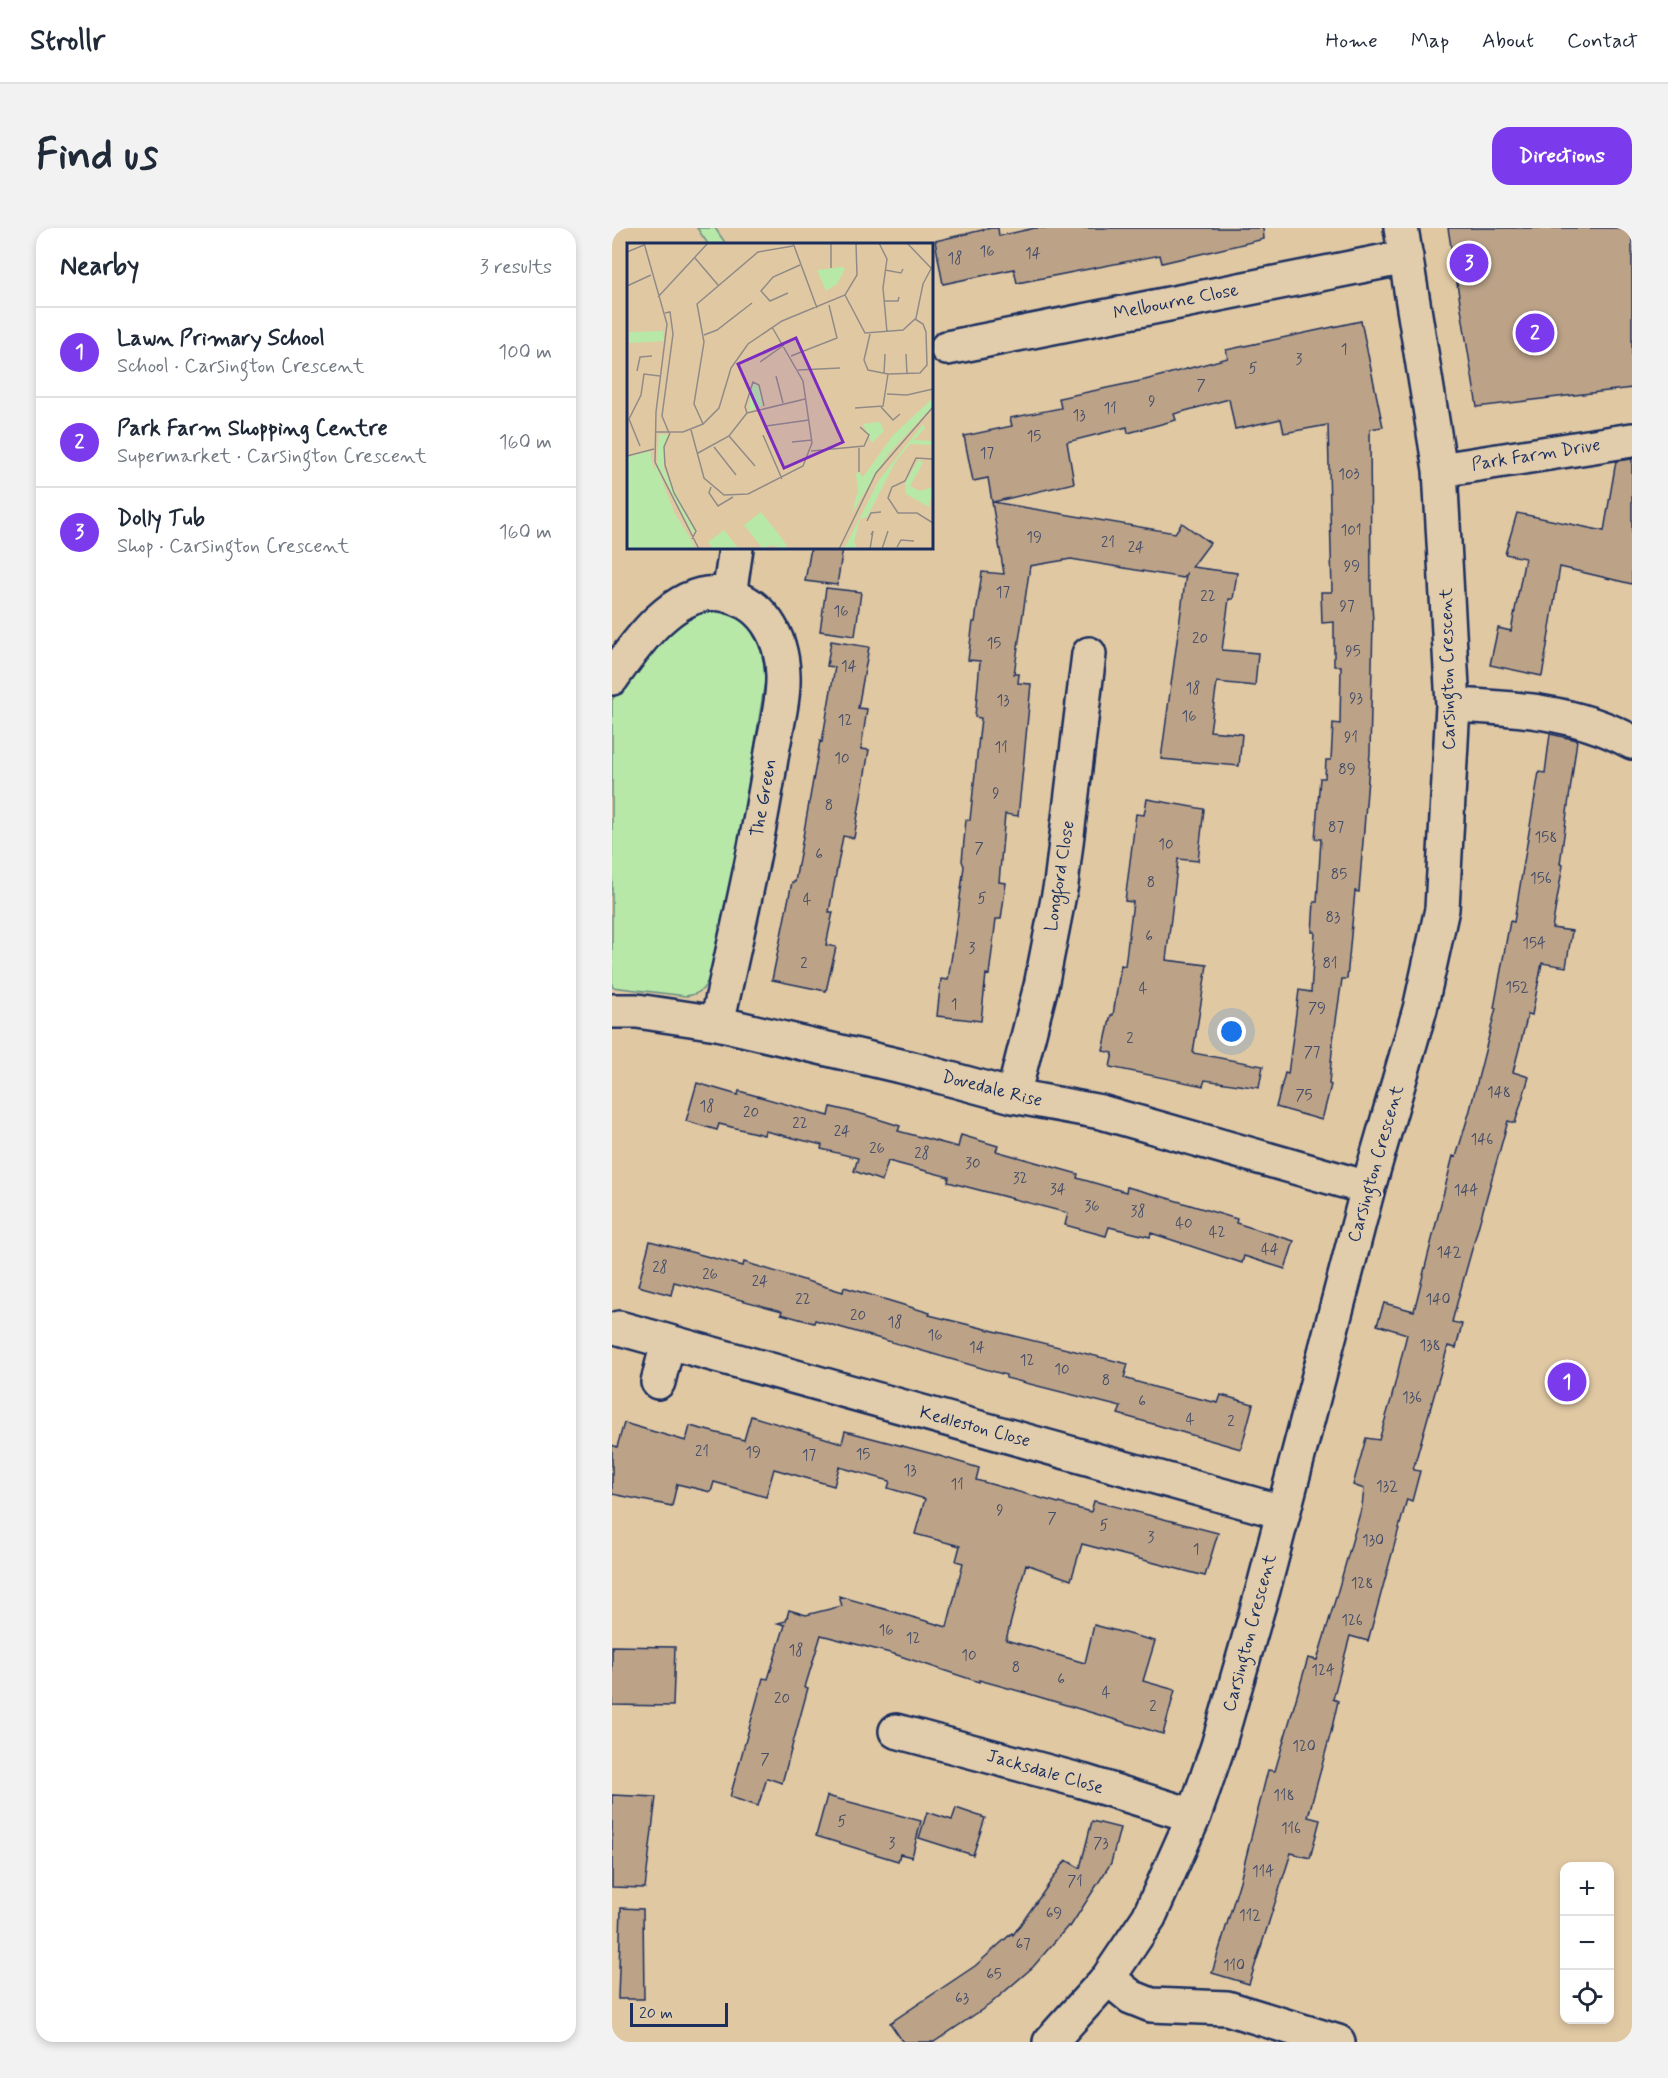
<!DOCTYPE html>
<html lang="en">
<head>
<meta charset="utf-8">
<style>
	body { margin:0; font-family:Mynerve,sans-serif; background:#f2f2f3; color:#1f2937 }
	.controls { position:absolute; right:18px; bottom:18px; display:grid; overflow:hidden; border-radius:12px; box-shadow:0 3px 9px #0003 }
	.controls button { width:54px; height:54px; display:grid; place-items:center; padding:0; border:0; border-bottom:2px solid #e0e1e3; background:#fff; color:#1f2937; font:30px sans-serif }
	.scale { position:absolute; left:18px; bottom:15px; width:98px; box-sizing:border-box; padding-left:6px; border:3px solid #1b2f5e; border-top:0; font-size:16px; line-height:21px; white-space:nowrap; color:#1b2f5e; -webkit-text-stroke:4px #e1ccab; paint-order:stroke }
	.you { position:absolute; left:620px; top:804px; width:21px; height:21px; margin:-15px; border:4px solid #fff; border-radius:50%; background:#1a73e8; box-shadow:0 0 0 9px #1a73e833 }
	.badge { display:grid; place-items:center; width:39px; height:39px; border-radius:50%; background:#7c3aed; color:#fff; font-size:20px; font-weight:700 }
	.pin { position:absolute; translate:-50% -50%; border:3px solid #fff; box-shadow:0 2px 6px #0006 }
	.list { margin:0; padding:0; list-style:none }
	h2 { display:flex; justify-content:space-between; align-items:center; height:78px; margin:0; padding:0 24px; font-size:26px }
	h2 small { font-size:20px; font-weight:400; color:#747a83 }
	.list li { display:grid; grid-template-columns:39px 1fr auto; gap:18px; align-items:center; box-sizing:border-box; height:90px; padding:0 24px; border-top:2px solid #e0e1e3 }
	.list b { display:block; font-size:22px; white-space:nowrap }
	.list p { margin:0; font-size:20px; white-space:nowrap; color:#747a83 }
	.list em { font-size:20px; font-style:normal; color:#747a83 }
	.icon { flex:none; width:33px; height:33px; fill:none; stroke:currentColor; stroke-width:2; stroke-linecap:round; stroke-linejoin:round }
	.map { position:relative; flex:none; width:1020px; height:1814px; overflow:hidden; border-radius:18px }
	header { display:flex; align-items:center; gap:36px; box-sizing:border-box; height:84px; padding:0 30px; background:#fff; border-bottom:2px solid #e0e1e3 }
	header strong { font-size:28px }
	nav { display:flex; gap:33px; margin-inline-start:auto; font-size:21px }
	.intro { display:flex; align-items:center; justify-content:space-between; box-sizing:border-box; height:144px; padding:0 36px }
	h1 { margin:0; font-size:42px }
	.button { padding:15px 27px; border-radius:18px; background:#7c3aed; color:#fff; font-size:21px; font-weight:700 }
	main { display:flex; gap:36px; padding:0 36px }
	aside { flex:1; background:#fff; border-radius:18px; box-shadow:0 3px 9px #0003 }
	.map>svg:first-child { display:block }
</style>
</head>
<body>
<header>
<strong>Strollr</strong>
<nav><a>Home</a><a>Map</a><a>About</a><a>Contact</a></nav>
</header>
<div class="intro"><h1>Find us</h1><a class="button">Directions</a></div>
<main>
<aside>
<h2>Nearby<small>3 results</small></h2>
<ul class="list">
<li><span class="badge">1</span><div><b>Lawn Primary School</b><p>School · Carsington Crescent</p></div><em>100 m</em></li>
<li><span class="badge">2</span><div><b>Park Farm Shopping Centre</b><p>Supermarket · Carsington Crescent</p></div><em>160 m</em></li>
<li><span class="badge">3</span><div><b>Dolly Tub</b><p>Shop · Carsington Crescent</p></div><em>160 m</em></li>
</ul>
</aside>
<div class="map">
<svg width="1020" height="1814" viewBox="0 0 1020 1814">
	<rect width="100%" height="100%" fill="#e0c8a3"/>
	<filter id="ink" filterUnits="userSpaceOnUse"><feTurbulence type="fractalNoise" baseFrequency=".0167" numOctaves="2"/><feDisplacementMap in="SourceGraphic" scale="12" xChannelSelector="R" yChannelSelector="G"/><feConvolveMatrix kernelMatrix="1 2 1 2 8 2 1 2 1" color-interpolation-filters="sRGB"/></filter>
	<g filter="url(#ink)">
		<!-- green -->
		<path fill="#b7e8a8" stroke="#698c83" stroke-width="1.5" d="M 85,0 L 103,0 L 114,16 L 96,16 Z
			M 114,379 C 141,395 147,404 156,434 L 131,591 L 99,745 C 94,759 90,766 74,768 L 0,759 L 0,472 L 48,406 L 69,385 Z"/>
		<!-- building -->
		<path fill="#bca388" stroke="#1b2f5e" stroke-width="1.5" d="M 379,0 L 386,0 L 387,8 L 423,0 L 651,0 L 652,11 L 550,35 L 548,27 L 405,55 L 402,41 L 331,56 L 323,13 Z
			M 836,0 L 1020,0 L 1020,160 L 865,179 Z
			M 749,93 L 771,199 L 758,201 L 759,363 L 761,393 L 758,525 L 747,664 L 743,663 L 735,751 L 730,751 L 721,813 L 717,856 L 719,857 L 710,892 L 664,879 L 673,845 L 676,846 L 687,762 L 699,764 L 703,704 L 700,704 L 702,674 L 705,674 L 709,611 L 703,611 L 708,550 L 713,550 L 714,532 L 719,532 L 721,495 L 728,496 L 729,438 L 722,438 L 722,394 L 710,395 L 709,364 L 720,364 L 716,197 L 672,205 L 669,191 L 623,201 L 617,171 L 562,186 L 564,192 L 516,205 L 515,199 L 455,214 L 462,255 L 381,274 L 563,305 L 570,295 L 598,315 L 580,339 L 625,345 L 621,371 L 617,371 L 610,422 L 646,425 L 643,458 L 605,454 L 598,503 L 630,506 L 627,538 L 549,531 L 574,346 L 571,350 L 459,331 L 418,338 L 402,446 L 407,446 L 406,455 L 419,456 L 410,550 L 406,588 L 393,586 L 387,654 L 394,655 L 389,691 L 384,691 L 377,747 L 374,746 L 369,793 L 325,788 L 329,751 L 336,752 L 345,694 L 352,638 L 350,633 L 354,592 L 358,592 L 369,490 L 363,489 L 368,433 L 356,432 L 361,394 L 363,394 L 370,344 L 392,346 L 376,250 L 361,253 L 352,208 L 400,198 L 398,190 L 449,180 L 447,170 L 533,152 L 616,130 L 614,122 Z
			M 1020,231 L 1020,356 L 948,339 L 930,448 L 878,437 L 886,400 L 899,403 L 913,330 L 893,326 L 905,285 L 992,303 L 1004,233 Z
			M 199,320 L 231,320 L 225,357 L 193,353 Z
			M 214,360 L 249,364 L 243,408 L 208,403 Z
			M 219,413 L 257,419 L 246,480 L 255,481 L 249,521 L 257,522 L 242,610 L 231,608 L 217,684 L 221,684 L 214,717 L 224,719 L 214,763 L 160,752 L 180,654 L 183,654 L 208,513 L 210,514 L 223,439 L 215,438 Z
			M 938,506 L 965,512 L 948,636 L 951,637 L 940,700 L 960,703 L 954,739 L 930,735 L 920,787 L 916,786 L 901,844 L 917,849 L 903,895 L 896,893 L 848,1064 L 840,1094 L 850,1096 L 844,1120 L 836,1118 L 801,1242 L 808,1243 L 800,1273 L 795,1271 L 756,1413 L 738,1408 L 721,1471 L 726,1473 L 719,1504 L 696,1589 L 708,1592 L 698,1630 L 679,1625 L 637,1756 L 600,1745 L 628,1653 L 656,1542 L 663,1543 L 696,1430 L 705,1432 L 725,1366 L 750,1278 L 752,1261 L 741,1257 L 754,1210 L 767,1212 L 779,1172 L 795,1106 L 765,1097 L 772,1075 L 802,1083 L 841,928 L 844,929 L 858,882 L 884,780 L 882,780 L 898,693 L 902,694 L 927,544 L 933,545 Z
			M 535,571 L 592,581 L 586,633 L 566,631 L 554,732 L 595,737 L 581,825 L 651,838 L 647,860 L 593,852 L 591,858 L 498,839 L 501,825 L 491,823 L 499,787 L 501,787 L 509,737 L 513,738 L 521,674 L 513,673 L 524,586 L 532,587 Z
			M 85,855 L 126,867 L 127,863 L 217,888 L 219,879 L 253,887 L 288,898 L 286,903 L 346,919 L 349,907 L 386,918 L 384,923 L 466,946 L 465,950 L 514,964 L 515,959 L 545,967 L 625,991 L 624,995 L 682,1013 L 673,1041 L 632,1028 L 630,1035 L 539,1005 L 538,1009 L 497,999 L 494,1008 L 453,997 L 456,985 L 336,954 L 337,949 L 276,933 L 270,953 L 242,943 L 246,930 L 209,921 L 210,917 L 153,903 L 152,907 L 107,896 L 105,902 L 74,893 Z
			M 38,1013 L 131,1038 L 132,1034 L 231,1064 L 232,1059 L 318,1085 L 317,1087 L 516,1136 L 512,1150 L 559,1164 L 606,1175 L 609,1167 L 641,1176 L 629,1221 L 506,1186 L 509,1179 L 394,1150 L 394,1147 L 203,1092 L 202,1095 L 169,1086 L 170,1083 L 62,1054 L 59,1067 L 26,1058 Z
			M 139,1188 L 230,1215 L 233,1203 L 321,1226 L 367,1240 L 364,1252 L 479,1284 L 482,1273 L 606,1305 L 593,1348 L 470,1316 L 459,1352 L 414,1336 L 394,1412 L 473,1435 L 482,1397 L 543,1413 L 531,1453 L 563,1462 L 551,1506 L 414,1465 L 367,1452 L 367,1454 L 282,1426 L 209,1407 L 193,1459 L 196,1460 L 170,1555 L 155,1550 L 146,1578 L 118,1569 L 151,1450 L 156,1451 L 173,1397 L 166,1395 L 174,1393 L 177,1382 L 194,1387 L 230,1378 L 227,1368 L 335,1399 L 351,1335 L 344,1333 L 348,1318 L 303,1306 L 313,1271 L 276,1260 L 278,1253 L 227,1239 L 222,1258 L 162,1241 L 154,1269 L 102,1254 L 99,1264 L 65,1256 L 60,1278 L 0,1266 L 0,1217 L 5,1219 L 12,1195 L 74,1213 L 78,1198 L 132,1212 Z
			M 0,1418 L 63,1419 L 61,1478 L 0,1477 Z
			M 0,1567 L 44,1569 L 33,1660 L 0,1659 Z
			M 215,1568 L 309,1593 L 300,1629 L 288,1626 L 286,1633 L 204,1608 Z
			M 344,1580 L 373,1590 L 361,1627 L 307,1610 L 315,1584 L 340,1592 Z
			M 480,1593 L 508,1600 L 499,1635 L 458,1699 L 456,1698 L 421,1739 L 377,1777 L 322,1814 L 291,1814 L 278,1795 L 363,1738 L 400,1705 L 401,1707 L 454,1632 L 468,1640 Z
			M 9,1680 L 31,1681 L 32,1771 L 6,1771 Z"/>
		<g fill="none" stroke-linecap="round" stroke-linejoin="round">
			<defs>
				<path id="minor" d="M 335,120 L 794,29
					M 828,242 L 1020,212
					M 117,368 L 124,320
					M 0,450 C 23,417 63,359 109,366 C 150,372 170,408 171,447 C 172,472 164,500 160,524 C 146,615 125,705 105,795
					M 841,477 C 903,480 964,483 1020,514
					M 0,783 L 25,783 L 105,795 L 301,841 L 401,868 L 489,884 L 756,960
					M 401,868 L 429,758 L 449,656 L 477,426
					M 7,1100 L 670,1284
					M 46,1154 L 56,1114
					M 284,1503 L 470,1553 L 582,1588
					M 496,1750 L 519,1769 L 539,1777 L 615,1780 L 726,1814
					M 438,1814 L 496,1750 L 537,1689 L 582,1588 L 606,1518 L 651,1362 L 756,960 L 808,781 L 830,681 L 841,477 L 828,242 L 789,0"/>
			</defs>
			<!-- minor casing -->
			<use href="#minor" stroke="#1b2f5e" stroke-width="38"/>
			<!-- minor -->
			<use href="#minor" stroke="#e1ccab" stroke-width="33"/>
		</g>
	</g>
	<g text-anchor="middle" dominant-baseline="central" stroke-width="4.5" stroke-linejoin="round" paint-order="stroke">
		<!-- number labels -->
		<g font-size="15" fill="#434c68">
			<text x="375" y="24">16</text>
			<text x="421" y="26">14</text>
			<text x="343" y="31">18</text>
			<text x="732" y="122">1</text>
			<text x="687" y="132">3</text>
			<text x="641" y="141">5</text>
			<text x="589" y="158">7</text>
			<text x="540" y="174">9</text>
			<text x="498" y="181">11</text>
			<text x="467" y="188">13</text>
			<text x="422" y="209">15</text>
			<text x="375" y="226">17</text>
			<text x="737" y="247">103</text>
			<text x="739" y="303">101</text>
			<text x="422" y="310">19</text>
			<text x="496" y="315">21</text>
			<text x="524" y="320">24</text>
			<text x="740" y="339">99</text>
			<text x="391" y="365">17</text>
			<text x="596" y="369">22</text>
			<text x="735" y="379">97</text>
			<text x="229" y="384">16</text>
			<text x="588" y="411">20</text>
			<text x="382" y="416">15</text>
			<text x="741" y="424">95</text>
			<text x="237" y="439">14</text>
			<text x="581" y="461">18</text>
			<text x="744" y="471">93</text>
			<text x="391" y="473">13</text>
			<text x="577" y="489">16</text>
			<text x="233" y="493">12</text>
			<text x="739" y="510">91</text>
			<text x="389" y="520">11</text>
			<text x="230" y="531">10</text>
			<text x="735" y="542">89</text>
			<text x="384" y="566">9</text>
			<text x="217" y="578">8</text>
			<text x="724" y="600">87</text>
			<text x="934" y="610">158</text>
			<text x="554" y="617">10</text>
			<text x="367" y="621">7</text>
			<text x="207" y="627">6</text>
			<text x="727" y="647">85</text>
			<text x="929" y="651">156</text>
			<text x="539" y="655">8</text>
			<text x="370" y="671">5</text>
			<text x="195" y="672">4</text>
			<text x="721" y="690">83</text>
			<text x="537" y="709">6</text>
			<text x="922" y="716">154</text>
			<text x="360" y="721">3</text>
			<text x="192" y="736">2</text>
			<text x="718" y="736">81</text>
			<text x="905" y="760">152</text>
			<text x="531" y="761">4</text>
			<text x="342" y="777">1</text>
			<text x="705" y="781">79</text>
			<text x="518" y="811">2</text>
			<text x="700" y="825">77</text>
			<text x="887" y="865">148</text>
			<text x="692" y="868">75</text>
			<text x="95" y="879">18</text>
			<text x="139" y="885">20</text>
			<text x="188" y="896">22</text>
			<text x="230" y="904">24</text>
			<text x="870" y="912">146</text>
			<text x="265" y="921">26</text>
			<text x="310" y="926">28</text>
			<text x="361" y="936">30</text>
			<text x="408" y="951">32</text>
			<text x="446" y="962">34</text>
			<text x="854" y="963">144</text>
			<text x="480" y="979">36</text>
			<text x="526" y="984">38</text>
			<text x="572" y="996">40</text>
			<text x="605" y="1005">42</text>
			<text x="658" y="1022">44</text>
			<text x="837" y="1025">142</text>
			<text x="48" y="1040">28</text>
			<text x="98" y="1047">26</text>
			<text x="148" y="1054">24</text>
			<text x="191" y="1072">22</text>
			<text x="826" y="1072">140</text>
			<text x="246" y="1088">20</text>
			<text x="283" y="1095">18</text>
			<text x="323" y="1108">16</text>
			<text x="818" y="1118">138</text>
			<text x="365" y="1120">14</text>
			<text x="415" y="1133">12</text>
			<text x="450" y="1142">10</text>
			<text x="494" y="1153">8</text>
			<text x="800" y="1170">136</text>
			<text x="530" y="1174">6</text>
			<text x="578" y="1192">4</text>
			<text x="619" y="1194">2</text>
			<text x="90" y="1224">21</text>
			<text x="141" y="1225">19</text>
			<text x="251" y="1227">15</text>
			<text x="197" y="1228">17</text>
			<text x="298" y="1243">13</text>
			<text x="345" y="1257">11</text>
			<text x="775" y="1259">132</text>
			<text x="388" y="1283">9</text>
			<text x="440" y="1291">7</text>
			<text x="492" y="1298">5</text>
			<text x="539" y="1310">3</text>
			<text x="761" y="1313">130</text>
			<text x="584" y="1322">1</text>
			<text x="750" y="1356">128</text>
			<text x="740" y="1393">126</text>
			<text x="274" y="1403">16</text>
			<text x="301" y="1411">12</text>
			<text x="184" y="1423">18</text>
			<text x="357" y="1428">10</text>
			<text x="404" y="1440">8</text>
			<text x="711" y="1443">124</text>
			<text x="449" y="1452">6</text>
			<text x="494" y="1465">4</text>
			<text x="170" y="1471">20</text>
			<text x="541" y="1479">2</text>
			<text x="692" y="1519">120</text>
			<text x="153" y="1532">7</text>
			<text x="672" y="1568">118</text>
			<text x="230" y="1594">5</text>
			<text x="679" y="1601">116</text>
			<text x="280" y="1616">3</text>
			<text x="489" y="1616">73</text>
			<text x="651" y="1644">114</text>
			<text x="463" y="1654">71</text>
			<text x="442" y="1686">69</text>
			<text x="638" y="1688">112</text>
			<text x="411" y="1717">67</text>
			<text x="622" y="1738">110</text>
			<text x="382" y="1747">65</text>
			<text x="350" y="1771">63</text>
		</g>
		<!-- street labels -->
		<g font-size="18" fill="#1b2f5e" stroke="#e1ccab">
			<text transform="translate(564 74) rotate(-11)">Melbourne Close</text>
			<text transform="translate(924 227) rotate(-9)">Park Farm Drive</text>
			<text transform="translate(836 441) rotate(-91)">Carsington Crescent</text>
			<text transform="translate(152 570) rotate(-80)">The Green</text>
			<text transform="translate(448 648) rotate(-81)">Longford Close</text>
			<text transform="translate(380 861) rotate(14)">Dovedale Rise</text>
			<text transform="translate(764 936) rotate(-74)">Carsington Crescent</text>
			<text transform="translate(363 1199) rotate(15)">Kedleston Close</text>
			<text transform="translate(638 1405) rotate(-75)">Carsington Crescent</text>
			<text transform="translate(433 1544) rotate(16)">Jacksdale Close</text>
		</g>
	</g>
	<!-- overview -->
	<g transform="translate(15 15)">
		<rect width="306" height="306" fill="#e0c8a3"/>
		<path d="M 215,24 L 218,26 L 210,41 L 199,48 L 190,27 ZM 36,88 L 37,98 L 2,100 L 2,89 ZM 125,141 L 131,142 L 136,162 L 122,168 ZM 306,155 L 306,163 L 262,210 L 225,270 L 231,247 L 229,231 L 232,229 L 236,234 L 267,191 ZM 253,179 L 257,188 L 245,200 L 236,181 ZM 296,181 L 298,185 L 287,197 L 306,198 L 306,202 L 283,201 L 269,218 L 240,274 L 233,276 L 227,299 L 230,306 L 217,306 L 252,237 ZM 32,191 L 41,192 L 37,202 L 37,226 L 68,288 L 66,291 L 30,221 ZM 23,208 L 26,223 L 29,228 L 27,216 L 47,269 L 70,306 L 62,296 L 68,306 L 0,306 L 0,214 ZM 292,216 L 296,220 L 283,243 L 293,248 L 306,244 L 302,264 L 279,251 L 278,240 ZM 134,269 L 154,294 L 160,303 L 157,306 L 144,302 L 136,306 L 117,282 ZM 97,287 L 112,306 L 86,306 L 81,299 Z" fill="#b7e8a8"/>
		<path fill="none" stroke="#918b87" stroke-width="1.5" d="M 17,0 L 40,81 L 29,169 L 28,219 L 72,306M 166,0 L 190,65M 204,0 L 204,25M 252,0 L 260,16 L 256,45 L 260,89M 280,0 L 304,25M 0,9 L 17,2M 68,15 L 91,42M 258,27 L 274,30 L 276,26M 0,43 L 24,32M 161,50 L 143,58 L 134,48 L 146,34 L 173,22M 218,52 L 238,90 L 276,87 L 289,75 L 296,41 L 306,22M 31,54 L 81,0M 257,58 L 271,58 L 272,54M 38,70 L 43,69 L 46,91 L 35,173 L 42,190M 243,91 L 237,117 L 241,127 L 261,131 L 293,130 L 300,122 L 299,89 L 296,81 L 288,76M 77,92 L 90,87 L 125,60M 279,111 L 280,131M 164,113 L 210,95 L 202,62M 133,119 L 157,102M 171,127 L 213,125M 10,128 L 13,114 L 25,113M 257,131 L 258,111M 149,133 L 156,160M 260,151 L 280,152 L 306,146M 254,164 L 266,177 L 273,171M 228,165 L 256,163 L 261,131M 120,170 L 118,164 L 126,139 L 132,142 L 137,163M 76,181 L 67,161 L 77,99 L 70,61 L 131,9 L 166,3M 139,183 L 182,177M 64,187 L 77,235 L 97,252 L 121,251 L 176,223 L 185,200 L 176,138 L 145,84M 28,189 L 56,189 L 76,181 L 92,165 L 104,125 L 121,101 L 155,78 L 218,52 L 230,32 L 229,0M 43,190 L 37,204 L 38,222 L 47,250 L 69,288 L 65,296M 136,192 L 155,236M 102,193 L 128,223M 165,199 L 185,197M 13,203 L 2,176 L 14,152 L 17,131 L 33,133M 87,204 L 109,232M 184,208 L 237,203 L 242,192 L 233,184M 71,210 L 102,193 L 120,170 L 178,156M 0,213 L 27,206M 306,216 L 289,215 L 278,238 L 265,244 L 261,255 L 271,270 L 290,270 L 306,280M 232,229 L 232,205M 84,244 L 82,250 L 91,263 L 106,254M 240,278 L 244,270 L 254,269M 270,304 L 274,297 L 287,298M 212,306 L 249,230 L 306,164M 243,306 L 246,288 L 244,292M 254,306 L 277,306M 255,306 L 261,288"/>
		<path fill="#7b2cbf" fill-opacity="0.15" stroke="#7b2cbf" stroke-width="3" d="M 169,95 L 216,199 L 157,225 L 111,121 Z"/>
		<rect width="306" height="306" fill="none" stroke="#1b2f5e" stroke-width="3"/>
	</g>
</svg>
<div class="controls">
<button>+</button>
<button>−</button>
<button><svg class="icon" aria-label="locate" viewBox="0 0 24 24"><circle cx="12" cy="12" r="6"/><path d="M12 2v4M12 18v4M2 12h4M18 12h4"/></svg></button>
</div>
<div class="scale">20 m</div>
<div class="you"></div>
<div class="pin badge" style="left:955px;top:1154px">1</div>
<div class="pin badge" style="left:923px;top:105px">2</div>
<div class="pin badge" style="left:857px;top:35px">3</div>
</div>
</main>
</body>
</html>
